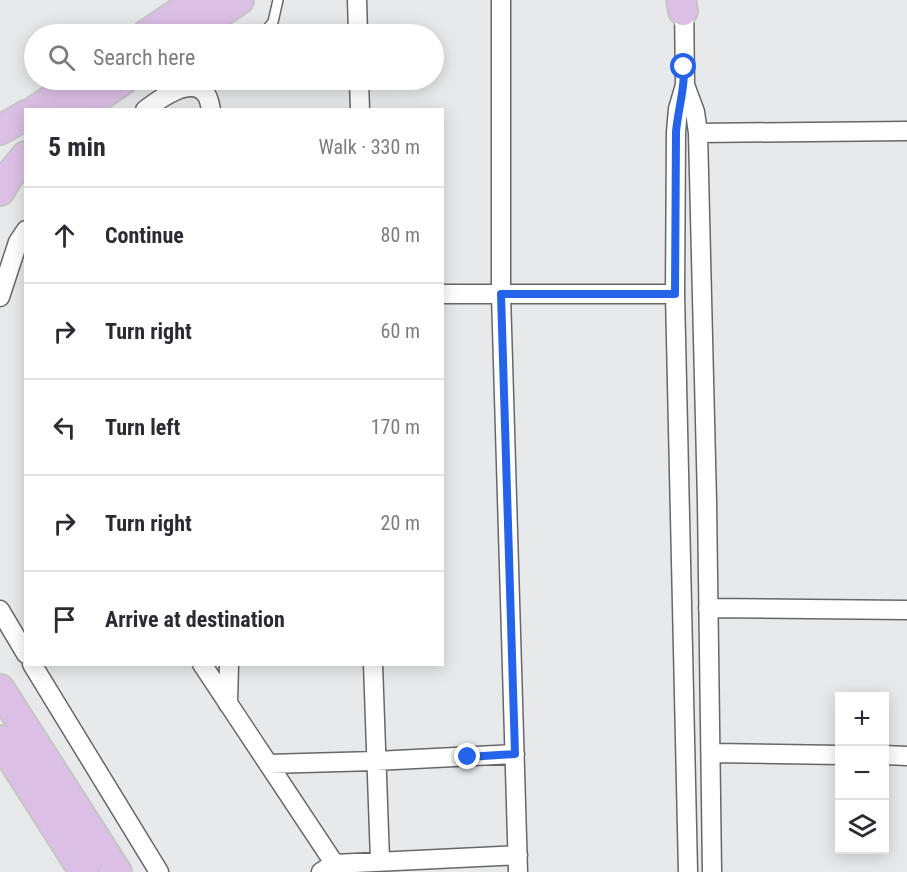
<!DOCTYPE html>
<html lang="en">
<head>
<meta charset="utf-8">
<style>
	body { margin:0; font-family:"Roboto Condensed",sans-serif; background:#f7f7f7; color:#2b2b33 }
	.controls { position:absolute; right:18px; bottom:18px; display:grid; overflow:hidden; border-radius:0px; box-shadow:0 3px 15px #0003 }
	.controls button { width:54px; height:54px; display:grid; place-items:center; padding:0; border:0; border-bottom:2px solid #e1e1e2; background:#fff; color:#2b2b33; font:30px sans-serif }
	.stop { position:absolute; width:18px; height:18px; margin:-14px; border:4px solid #2563eb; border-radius:50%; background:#fff }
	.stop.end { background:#2563eb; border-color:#fff; box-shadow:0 2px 6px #0008 }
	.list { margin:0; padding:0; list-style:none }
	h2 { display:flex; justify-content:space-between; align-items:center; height:78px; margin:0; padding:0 24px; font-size:26px }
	h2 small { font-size:20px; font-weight:400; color:#7c7c81 }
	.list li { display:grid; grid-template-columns:39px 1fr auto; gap:18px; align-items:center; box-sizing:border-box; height:96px; padding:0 24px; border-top:2px solid #e1e1e2 }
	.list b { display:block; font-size:22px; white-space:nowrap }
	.list em { font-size:20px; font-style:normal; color:#7c7c81 }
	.icon { flex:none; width:33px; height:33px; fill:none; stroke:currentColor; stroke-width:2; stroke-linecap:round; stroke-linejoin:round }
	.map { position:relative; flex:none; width:907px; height:872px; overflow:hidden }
	.search { position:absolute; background:#fff; box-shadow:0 3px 15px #0003; left:24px; top:24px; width:420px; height:66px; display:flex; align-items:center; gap:15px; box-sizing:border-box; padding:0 21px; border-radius:33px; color:#7c7c81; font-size:22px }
	.panel { position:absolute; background:#fff; box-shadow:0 3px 15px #0003; left:24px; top:108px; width:420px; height:558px; border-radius:0px }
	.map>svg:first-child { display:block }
</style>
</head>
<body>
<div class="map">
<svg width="907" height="872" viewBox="0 0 907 872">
	<rect width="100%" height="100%" fill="#e8e9ea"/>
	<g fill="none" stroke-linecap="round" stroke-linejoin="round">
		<defs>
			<path id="service" d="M 263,34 L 273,22 L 278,0"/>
			<path id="minor" d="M 357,0 L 358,34
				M 501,0 L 501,294 L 518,872
				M 684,2 L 685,85 L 678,109 L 676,132 L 675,294 L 688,872
				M 359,80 L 360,110
				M 685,85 L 695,112 L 698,133 L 707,502 L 712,872
				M 145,110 C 158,100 194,73 207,96 C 209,99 210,105 211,110
				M 698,133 L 907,131
				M 442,294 L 675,294
				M 0,297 L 18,242 L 26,230
				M 708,608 L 907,610
				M 0,610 L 26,654
				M 32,664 L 159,872
				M 202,664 L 340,872
				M 373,664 L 380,860
				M 228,704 L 229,664
				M 711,753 L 840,755
				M 884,755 L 907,756
				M 268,764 L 375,761 L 515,754
				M 321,872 L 334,864 L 518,855"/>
			<path id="primary" d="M 681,0 L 683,11
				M 147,34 L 198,0
				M 188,34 L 239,0
				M 36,110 L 81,80
				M 79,110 L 123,80
				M 0,130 L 26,115
				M 0,191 L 8,177 L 26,156
				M 0,689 L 117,872
				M 0,740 L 84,872"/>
		</defs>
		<!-- service casing -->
		<use href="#service" stroke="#676769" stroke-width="12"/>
		<!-- minor casing -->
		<use href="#minor" stroke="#676769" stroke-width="21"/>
		<!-- primary casing -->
		<use href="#primary" stroke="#c5c5c5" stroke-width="32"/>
		<!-- service -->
		<use href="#service" stroke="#fff" stroke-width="9"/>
		<!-- minor -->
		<use href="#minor" stroke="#fff" stroke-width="18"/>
		<!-- primary -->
		<use href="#primary" stroke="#dcbfe5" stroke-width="28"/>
	</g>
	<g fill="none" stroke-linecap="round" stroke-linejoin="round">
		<!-- route -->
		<path stroke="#2563eb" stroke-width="8" d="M 468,757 L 515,754 L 501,294 L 675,294 L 676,132 C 678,109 685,89 684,67"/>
	</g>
</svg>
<div class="controls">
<button>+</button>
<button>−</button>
<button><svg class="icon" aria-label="layers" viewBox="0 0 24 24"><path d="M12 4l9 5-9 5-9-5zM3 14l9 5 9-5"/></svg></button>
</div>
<div class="stop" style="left:684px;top:67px"></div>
<div class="stop end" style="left:468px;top:757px"></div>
<div class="search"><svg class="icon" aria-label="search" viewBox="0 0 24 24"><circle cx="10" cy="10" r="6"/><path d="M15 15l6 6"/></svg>Search here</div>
<section class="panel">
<h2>5 min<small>Walk · 330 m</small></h2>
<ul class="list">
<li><svg class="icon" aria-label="ahead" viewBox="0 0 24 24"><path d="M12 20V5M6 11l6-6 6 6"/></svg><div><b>Continue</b></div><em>80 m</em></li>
<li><svg class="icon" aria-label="right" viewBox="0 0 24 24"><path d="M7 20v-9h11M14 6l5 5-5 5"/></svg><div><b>Turn right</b></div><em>60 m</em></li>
<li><svg class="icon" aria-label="left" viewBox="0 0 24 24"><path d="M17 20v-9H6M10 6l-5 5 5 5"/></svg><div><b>Turn left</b></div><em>170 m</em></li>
<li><svg class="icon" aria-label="right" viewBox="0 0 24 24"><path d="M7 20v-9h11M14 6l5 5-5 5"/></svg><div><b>Turn right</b></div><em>20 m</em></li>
<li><svg class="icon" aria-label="arrive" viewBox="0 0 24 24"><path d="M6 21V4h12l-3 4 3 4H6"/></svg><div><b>Arrive at destination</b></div></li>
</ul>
</section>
</div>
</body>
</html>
